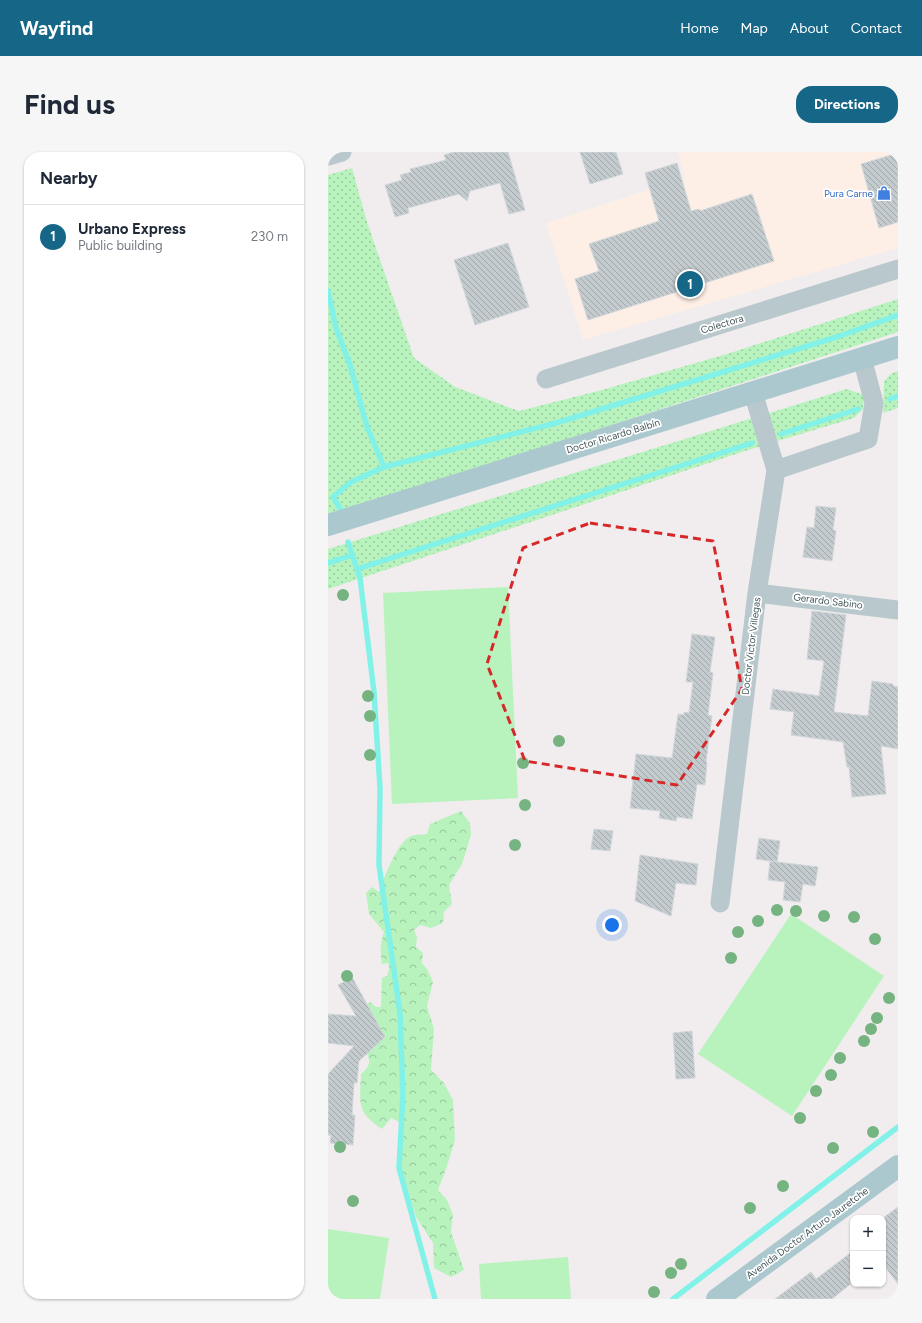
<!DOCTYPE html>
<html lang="en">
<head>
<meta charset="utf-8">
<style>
	body { margin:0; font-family:Figtree,sans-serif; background:#f6f6f7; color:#1f2937 }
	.controls { position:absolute; right:12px; bottom:12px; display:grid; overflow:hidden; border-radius:8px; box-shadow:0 1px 3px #0004 }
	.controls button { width:36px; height:36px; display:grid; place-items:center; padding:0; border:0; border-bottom:1px solid #e0e1e3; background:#fff; color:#1f2937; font:20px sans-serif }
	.you { position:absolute; left:284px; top:773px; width:14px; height:14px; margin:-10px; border:3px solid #fff; border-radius:50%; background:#1a73e8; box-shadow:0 0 0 6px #1a73e833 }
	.badge { display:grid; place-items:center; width:26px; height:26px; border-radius:50%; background:#166688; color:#fff; font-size:13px; font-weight:700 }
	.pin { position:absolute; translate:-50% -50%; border:2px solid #fff; box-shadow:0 1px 4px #0006 }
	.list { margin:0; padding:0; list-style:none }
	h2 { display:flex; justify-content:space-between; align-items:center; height:52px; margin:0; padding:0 16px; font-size:17px }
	h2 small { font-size:13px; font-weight:400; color:#747a83 }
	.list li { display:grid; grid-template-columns:26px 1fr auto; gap:12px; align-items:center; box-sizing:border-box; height:64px; padding:0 16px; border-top:1px solid #e0e1e3 }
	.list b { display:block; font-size:15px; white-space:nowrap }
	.list p { margin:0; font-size:13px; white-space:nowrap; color:#747a83 }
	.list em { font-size:13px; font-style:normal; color:#747a83 }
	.map { position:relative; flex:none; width:570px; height:1147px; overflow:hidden; border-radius:16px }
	header { display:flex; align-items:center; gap:24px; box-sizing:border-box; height:56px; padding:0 20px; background:#166688; color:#fff }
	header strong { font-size:19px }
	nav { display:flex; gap:22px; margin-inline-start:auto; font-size:14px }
	.intro { display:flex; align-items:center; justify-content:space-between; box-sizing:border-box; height:96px; padding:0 24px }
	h1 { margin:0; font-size:28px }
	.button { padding:10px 18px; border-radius:16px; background:#166688; color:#fff; font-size:14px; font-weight:700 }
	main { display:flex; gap:24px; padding:0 24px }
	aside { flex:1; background:#fff; border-radius:16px; box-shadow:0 1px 3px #0004 }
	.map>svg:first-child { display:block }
</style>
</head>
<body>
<header>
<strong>Wayfind</strong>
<nav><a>Home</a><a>Map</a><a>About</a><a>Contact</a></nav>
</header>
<div class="intro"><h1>Find us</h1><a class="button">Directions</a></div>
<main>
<aside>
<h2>Nearby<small></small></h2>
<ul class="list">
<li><span class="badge">1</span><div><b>Urbano Express</b><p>Public building</p></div><em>230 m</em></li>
</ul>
</aside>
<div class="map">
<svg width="570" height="1147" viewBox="0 0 570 1147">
	<defs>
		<pattern id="grass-dots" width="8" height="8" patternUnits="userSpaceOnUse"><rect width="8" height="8" fill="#b8f2bd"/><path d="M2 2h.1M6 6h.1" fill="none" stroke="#97c79d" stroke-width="1.8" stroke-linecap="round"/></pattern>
		<pattern id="forest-crowns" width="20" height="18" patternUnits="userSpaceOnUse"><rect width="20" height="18" fill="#b8f2bd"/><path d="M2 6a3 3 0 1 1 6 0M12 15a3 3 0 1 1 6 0" fill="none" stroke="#97c79d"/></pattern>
		<pattern id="building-back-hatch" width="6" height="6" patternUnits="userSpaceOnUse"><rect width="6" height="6" fill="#c4cbce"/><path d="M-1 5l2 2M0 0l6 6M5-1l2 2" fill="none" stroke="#a1a8aa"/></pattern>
	</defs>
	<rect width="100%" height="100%" fill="#f1edee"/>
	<!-- commercial -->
	<path fill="#fdefe5" d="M 350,0 L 570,0 L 570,96 L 255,188 L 218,71 L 357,26 Z"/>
	<!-- grass -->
	<path fill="url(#grass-dots)" d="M 24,16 L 39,70 L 86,206 L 127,235 L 191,259 L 274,238 L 399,202 L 570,147 L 570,180 L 182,306 L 0,362 L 0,23 Z
		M 570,219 L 570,256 L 555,261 L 556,229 L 564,221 Z
		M 519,237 L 536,243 L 535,257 L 526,266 L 420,298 L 0,437 L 0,397 Z"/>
	<!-- forest -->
	<path fill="url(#forest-crowns)" d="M 133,659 L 142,671 L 143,683 L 134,712 L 121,733 L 124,752 L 116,760 L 115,771 L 103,776 L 92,773 L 86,778 L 89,785 L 88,795 L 95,801 L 94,811 L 99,817 L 105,830 L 99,854 L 106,877 L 103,918 L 116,931 L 125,948 L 127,988 L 118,1017 L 110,1038 L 119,1048 L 125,1063 L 123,1080 L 136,1118 L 123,1125 L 106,1116 L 105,1091 L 88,1065 L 69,1005 L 75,989 L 73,971 L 63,966 L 54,977 C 28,960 32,951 33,922 C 51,907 34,901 31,884 C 29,877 32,867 32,859 L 42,850 L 48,855 L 53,855 L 54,826 L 59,824 L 61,817 L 60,811 L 54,812 C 52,800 52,791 56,780 L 41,762 L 38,741 L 44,735 L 51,740 C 56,726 69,690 83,684 C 88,682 94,683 99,682 L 102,672 Z"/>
	<!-- pitch -->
	<path fill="#b8f2bd" d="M 180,435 L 190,646 L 64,652 L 55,441 Z
		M 463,762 L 556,824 L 464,964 L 370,902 Z
		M 0,1077 L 61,1086 L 52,1147 L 0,1147 Z
		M 240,1105 L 243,1147 L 153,1147 L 151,1112 Z"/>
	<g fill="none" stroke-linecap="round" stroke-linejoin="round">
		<!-- stream -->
		<path stroke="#82f2e8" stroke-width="5.5" d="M 0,139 L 8,176 L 22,213 L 39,275 L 56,315 L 23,330 L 5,345 L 13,358
			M 562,247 L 570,244
			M 453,282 L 530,257
			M 56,315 L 228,271 L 512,184 L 570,163
			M 20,390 L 32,426 L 46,540 L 52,636 L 51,713 L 72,861 L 75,943 L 71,1016 L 107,1147
			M 0,411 L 25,403
			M 29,417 L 424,291
			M 345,1147 L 570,975"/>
	</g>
	<!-- building -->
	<path fill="url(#building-back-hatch)" stroke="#d1d6da" d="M 126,0 L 180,0 L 197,58 L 181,62 L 172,31 L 142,39 L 139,49 L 131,42 L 80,56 L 81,61 L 67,65 L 57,33 L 74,28 L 72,23 L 83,20 L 82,17 L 118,8 L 116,3 Z
		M 252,0 L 288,0 L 295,22 L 262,32 Z
		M 570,1 L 570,70 L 551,76 L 533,12 Z
		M 349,11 L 363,59 L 371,57 L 372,59 L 424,42 L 446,109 L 260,168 L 247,127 L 271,119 L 261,92 L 331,69 L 317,21 Z
		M 180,91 L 201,155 L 147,173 L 126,108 Z
		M 488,354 L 508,356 L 505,378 L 508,379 L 504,409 L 475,405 L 479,375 L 486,376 Z
		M 484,459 L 518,463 L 506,560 L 540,564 L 544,529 L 565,532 L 565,534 L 570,535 L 570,597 L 553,594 L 558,642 L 524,645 L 521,615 L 519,615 L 515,590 L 463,583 L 466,560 L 442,557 L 445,537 L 491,544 L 496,509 L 479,507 Z
		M 364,482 L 387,485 L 382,520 L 385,521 L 380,563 L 384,564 L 378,610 L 379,610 L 377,633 L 369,632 L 364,667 L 349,665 L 348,669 L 331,666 L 332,659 L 302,656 L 308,602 L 344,606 L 350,562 L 356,563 L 356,560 L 361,561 L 365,530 L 358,530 Z
		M 266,677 L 285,679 L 282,699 L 263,697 Z
		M 431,686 L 452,689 L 449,710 L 428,707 Z
		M 312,703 L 370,712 L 368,733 L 348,731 L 343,764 L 307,749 Z
		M 442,709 L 490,715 L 487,734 L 475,732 L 472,750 L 455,748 L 457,730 L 440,728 Z
		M 24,825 L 57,885 L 31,909 L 29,931 L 26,931 L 24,963 L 27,963 L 25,993 L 2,991 L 3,983 L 0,983 L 0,922 L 26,894 L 0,891 L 0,862 L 28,864 L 10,833 Z
		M 364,879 L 367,926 L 348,927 L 345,881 Z
		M 570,1055 L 570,1132 L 555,1112 L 555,1066 Z
		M 525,1099 L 525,1130 L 504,1147 L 447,1147 L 483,1120 L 488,1127 Z"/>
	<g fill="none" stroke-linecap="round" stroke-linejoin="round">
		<!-- minor -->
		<path stroke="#b8c8cc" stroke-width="19" d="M 0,4 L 14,0
			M 218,227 L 570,117
			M 448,318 L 540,287 L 546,251 L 534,206
			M 429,441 L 570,458
			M 392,751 L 429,441 L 448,318 L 425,240"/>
		<!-- major -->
		<path stroke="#abc8cf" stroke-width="22" d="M 0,373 L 570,195
			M 389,1147 L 570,1014"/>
	</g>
	<!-- trees -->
	<g fill="#75b381">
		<circle cx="15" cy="443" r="6"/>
		<circle cx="40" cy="544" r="6"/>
		<circle cx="42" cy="564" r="6"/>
		<circle cx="231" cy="589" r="6"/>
		<circle cx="42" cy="603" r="6"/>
		<circle cx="195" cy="611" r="6"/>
		<circle cx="197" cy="653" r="6"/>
		<circle cx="187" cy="693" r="6"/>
		<circle cx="449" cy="758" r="6"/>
		<circle cx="468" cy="759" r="6"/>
		<circle cx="496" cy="764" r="6"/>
		<circle cx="526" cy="765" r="6"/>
		<circle cx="430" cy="769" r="6"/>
		<circle cx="410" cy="780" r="6"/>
		<circle cx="547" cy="787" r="6"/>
		<circle cx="403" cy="806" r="6"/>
		<circle cx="19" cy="824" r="6"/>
		<circle cx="561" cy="846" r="6"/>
		<circle cx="549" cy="866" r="6"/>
		<circle cx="543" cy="877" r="6"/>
		<circle cx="536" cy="889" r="6"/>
		<circle cx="512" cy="906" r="6"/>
		<circle cx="503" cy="923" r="6"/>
		<circle cx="488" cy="939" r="6"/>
		<circle cx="472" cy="966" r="6"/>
		<circle cx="545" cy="980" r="6"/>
		<circle cx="12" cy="995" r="6"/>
		<circle cx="505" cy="996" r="6"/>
		<circle cx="455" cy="1034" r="6"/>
		<circle cx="25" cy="1049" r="6"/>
		<circle cx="422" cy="1056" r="6"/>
		<circle cx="353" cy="1112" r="6"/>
		<circle cx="343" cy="1121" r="6"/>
		<circle cx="326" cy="1140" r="6"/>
	</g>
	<!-- marked area -->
	<path fill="none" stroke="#d62828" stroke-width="3" stroke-dasharray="8 5" stroke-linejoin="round" d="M 262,371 L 385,389 L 414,537 L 349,633 L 197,609 L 159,512 L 195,396 Z"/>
	<!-- icons -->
	<defs>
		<symbol id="shop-bare" viewBox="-9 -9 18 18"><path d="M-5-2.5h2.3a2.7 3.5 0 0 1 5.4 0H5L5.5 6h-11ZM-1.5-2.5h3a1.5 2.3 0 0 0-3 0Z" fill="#3f7fe0" stroke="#fff" stroke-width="2.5" paint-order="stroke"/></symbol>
	</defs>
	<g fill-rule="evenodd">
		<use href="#shop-bare" x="546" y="31" width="20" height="20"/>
	</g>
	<g text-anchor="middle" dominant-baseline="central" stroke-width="3.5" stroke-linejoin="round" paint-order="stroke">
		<!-- shop labels -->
		<g font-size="10" fill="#366cbe" stroke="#fff" text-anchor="end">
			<text x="545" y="41">Pura Carne</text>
		</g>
		<!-- street labels -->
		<g font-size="10" fill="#45585c" stroke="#fff">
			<text transform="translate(394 172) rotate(-17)">Colectora</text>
			<text transform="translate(285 284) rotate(-17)">Doctor Ricardo Balbín</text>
			<text transform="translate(500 449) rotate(7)">Gerardo Sabino</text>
			<text transform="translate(423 494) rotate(-83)">Doctor Victor Villegas</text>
			<text transform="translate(479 1081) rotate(-36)">Avenida Doctor Arturo Jauretche</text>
		</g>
	</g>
</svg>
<div class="controls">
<button>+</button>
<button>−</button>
</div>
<div class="you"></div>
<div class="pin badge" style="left:362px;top:132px">1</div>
</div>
</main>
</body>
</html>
